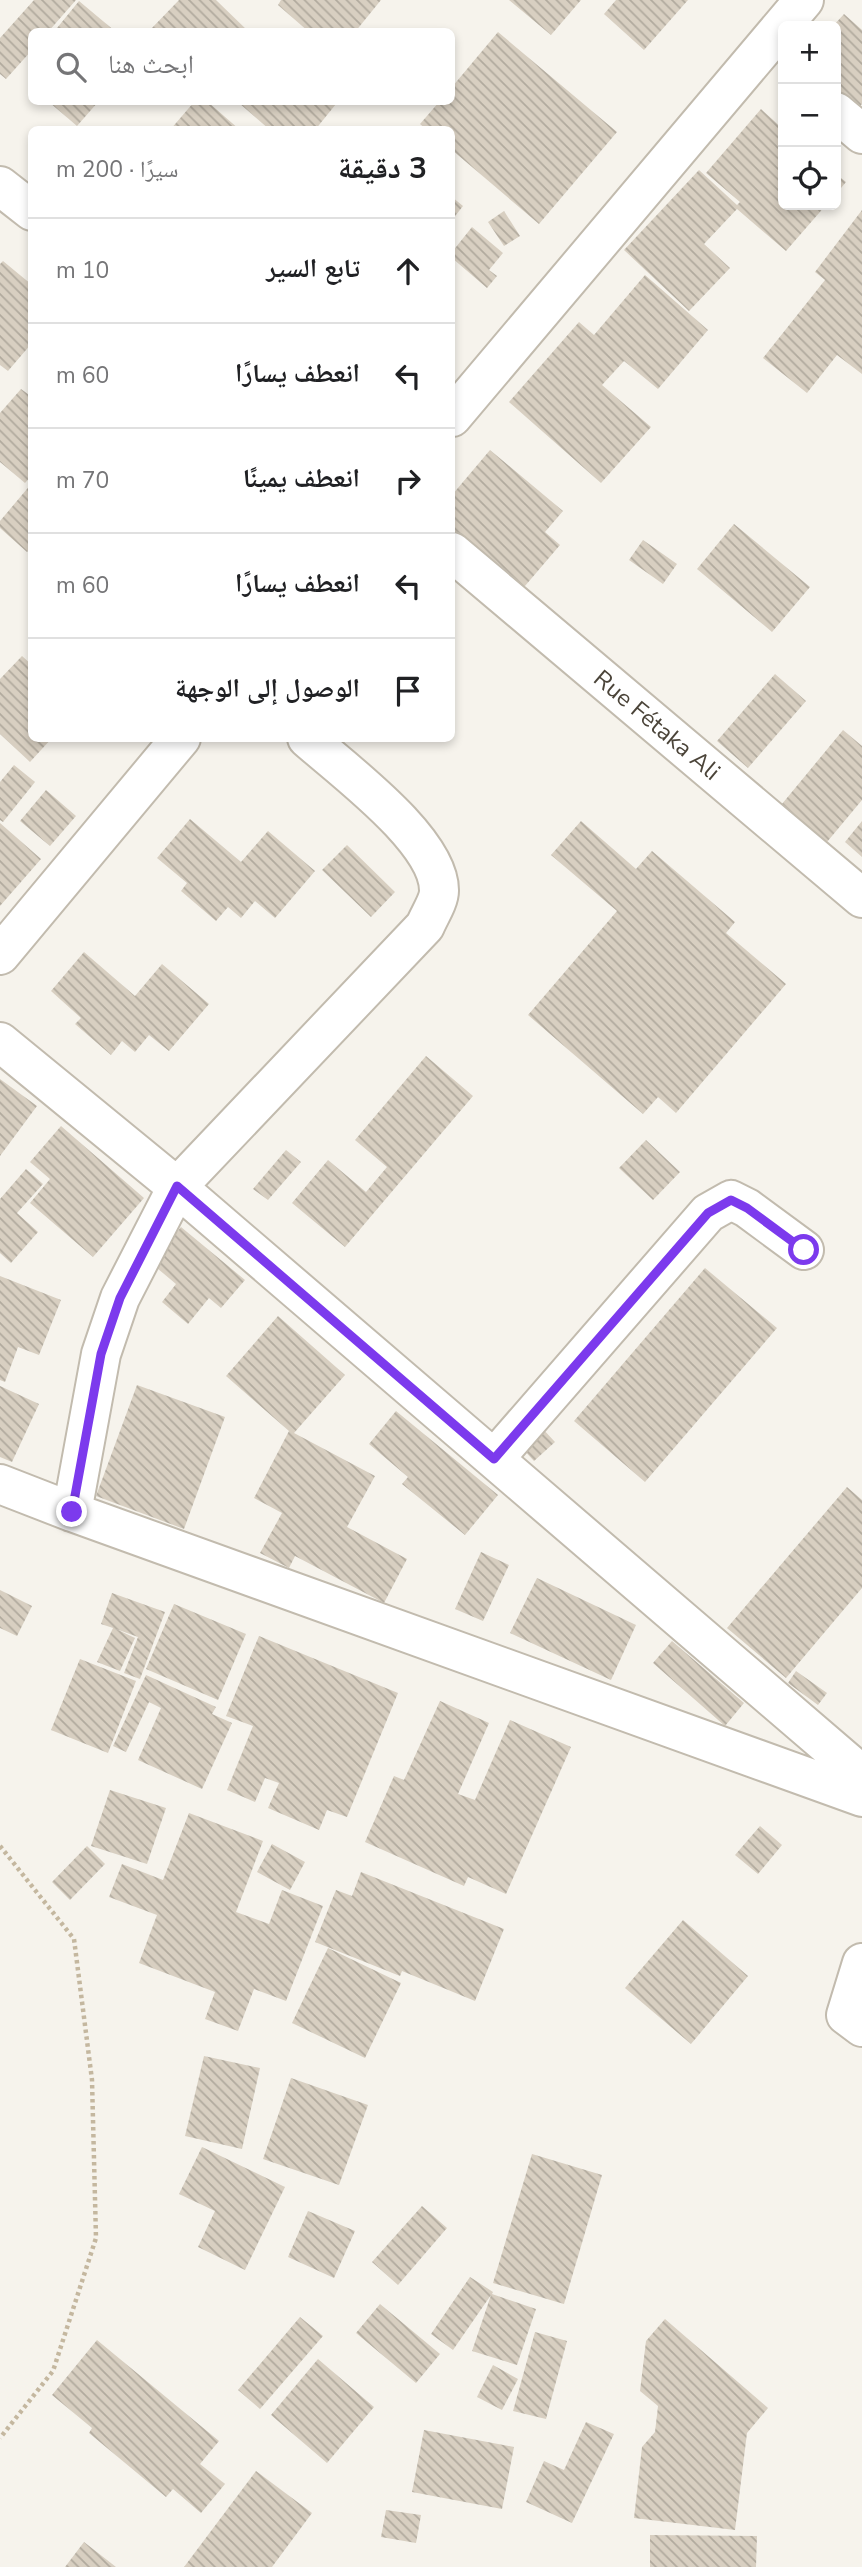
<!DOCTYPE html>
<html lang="ar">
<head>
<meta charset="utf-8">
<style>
	body { margin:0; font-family:"Nunito Sans","Noto Naskh Arabic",sans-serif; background:#f2f2f2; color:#202124; direction:rtl }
	.controls { position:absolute; right:21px; top:21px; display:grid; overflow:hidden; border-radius:10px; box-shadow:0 4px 10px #0003 }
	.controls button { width:63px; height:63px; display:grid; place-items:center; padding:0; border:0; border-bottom:2px solid #e0e0e0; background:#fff; color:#202124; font:35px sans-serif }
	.stop { position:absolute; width:21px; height:21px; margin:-16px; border:5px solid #7c3aed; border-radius:50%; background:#fff }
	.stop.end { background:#7c3aed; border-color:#fff; box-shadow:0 2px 7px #0008 }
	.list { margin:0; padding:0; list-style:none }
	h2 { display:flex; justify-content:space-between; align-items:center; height:91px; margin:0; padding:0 28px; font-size:30px }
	h2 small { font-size:23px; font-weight:400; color:#757577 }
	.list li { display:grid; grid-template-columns:46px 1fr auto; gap:21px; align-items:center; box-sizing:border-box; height:105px; padding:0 28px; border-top:2px solid #e0e0e0 }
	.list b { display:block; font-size:26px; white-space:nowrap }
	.list em { font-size:23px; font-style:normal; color:#757577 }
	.icon { flex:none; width:38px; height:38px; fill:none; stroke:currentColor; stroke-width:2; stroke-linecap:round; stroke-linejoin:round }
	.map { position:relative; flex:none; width:862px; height:2567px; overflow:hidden; direction:ltr }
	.search { position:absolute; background:#fff; box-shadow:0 4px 10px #0003; left:28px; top:28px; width:427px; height:77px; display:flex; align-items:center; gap:18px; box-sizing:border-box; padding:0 24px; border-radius:10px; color:#757577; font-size:26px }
	.panel { position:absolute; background:#fff; box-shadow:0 4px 10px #0003; left:28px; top:126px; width:427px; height:616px; border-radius:10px; direction:rtl }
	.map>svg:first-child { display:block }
</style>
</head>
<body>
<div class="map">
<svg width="862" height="2567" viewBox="0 0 862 2567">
	<defs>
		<pattern id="building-back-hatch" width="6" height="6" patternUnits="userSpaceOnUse" patternTransform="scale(1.75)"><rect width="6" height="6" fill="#d8cfc1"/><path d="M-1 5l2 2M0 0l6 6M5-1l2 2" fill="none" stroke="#b1aa9e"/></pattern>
	</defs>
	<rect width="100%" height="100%" fill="#f6f3ec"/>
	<!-- building -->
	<path fill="url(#building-back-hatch)" d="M 34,0 L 76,0 L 48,32 L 32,32 L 32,50 L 6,79 L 0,74 L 0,38 Z
		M 179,0 L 216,0 L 249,32 L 152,32 L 150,30 Z
		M 281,0 L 381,0 L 355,32 L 309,32 L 278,5 Z
		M 509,0 L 581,0 L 551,35 Z
		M 616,0 L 688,0 L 644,50 L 604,14 Z
		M 79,1 L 116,32 L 61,32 L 57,28 Z
		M 844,14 L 862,30 L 862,104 L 850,117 L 836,104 L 836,26 L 833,26 Z
		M 498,32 L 617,132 L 539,224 L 452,150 L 452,130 L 427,130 L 420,124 L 439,102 L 452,102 L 452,87 Z
		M 49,102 L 98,102 L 77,126 Z
		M 194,102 L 208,102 L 240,130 L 170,130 Z
		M 240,102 L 334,102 L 336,104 L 315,130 L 270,130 L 239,103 Z
		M 761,109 L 783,129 L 783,205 L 826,205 L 786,251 L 737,209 L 704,244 L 730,268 L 689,311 L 624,250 L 699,170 L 737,205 L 740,202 L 706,173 Z
		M 836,174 L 846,182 L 836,194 Z
		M 452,197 L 463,206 L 452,220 Z
		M 862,210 L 862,374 L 837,355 L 807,393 L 763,358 L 825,280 L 815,272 Z
		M 504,211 L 520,236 L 504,246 L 488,222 Z
		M 472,227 L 503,253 L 489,270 L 497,276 L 487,288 L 452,258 L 452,252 Z
		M 3,261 L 32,285 L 32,343 L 8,371 L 0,365 L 0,264 Z
		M 645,275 L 708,330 L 658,389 L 624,361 L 602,385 L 651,427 L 601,483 L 509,402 L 579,322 L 594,335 Z
		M 21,389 L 32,397 L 32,475 L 25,483 L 0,462 L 0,413 Z
		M 490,450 L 563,511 L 545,532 L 560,545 L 519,593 L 452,536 L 452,495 Z
		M 32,483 L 32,547 L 27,552 L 0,528 L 0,521 Z
		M 734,524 L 810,587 L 772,632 L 697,569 Z
		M 643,540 L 677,564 L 663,584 L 629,560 Z
		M 22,656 L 32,665 L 32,738 L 52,738 L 30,762 L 0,734 L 0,679 Z
		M 775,674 L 806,701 L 748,768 L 717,741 Z
		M 843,730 L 862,746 L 862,800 L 822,848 L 777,810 Z
		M 14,765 L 35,782 L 3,822 L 0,820 L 0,782 Z
		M 46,790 L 76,816 L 50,846 L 20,821 Z
		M 190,819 L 241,862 L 268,831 L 315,871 L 275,918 L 255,901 L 241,918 L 228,907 L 216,921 L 181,891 L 187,883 L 157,858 Z
		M 581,821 L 636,869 L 652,851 L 735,922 L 726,933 L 786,984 L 676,1113 L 658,1097 L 643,1114 L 528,1015 L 617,911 L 551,855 Z
		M 862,821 L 862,857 L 845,842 Z
		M 0,823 L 41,859 L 0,906 Z
		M 347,845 L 395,892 L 371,917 L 322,870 Z
		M 84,952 L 135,996 L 162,964 L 209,1004 L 169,1051 L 149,1035 L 135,1052 L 122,1041 L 111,1055 L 75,1024 L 81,1018 L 51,991 Z
		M 426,1056 L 473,1096 L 345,1247 L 292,1203 L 328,1160 L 366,1192 L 387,1167 L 355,1140 Z
		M 0,1079 L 37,1106 L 0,1156 Z
		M 61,1126 L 144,1198 L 93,1257 L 30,1203 L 50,1179 L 30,1162 Z
		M 646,1140 L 680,1172 L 653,1200 L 619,1168 Z
		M 286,1150 L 301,1162 L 268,1200 L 253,1189 Z
		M 26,1169 L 43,1184 L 17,1213 L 38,1232 L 11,1263 L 0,1253 L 0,1199 Z
		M 181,1227 L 245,1280 L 221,1308 L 209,1298 L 188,1324 L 162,1302 L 176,1284 L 151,1263 Z
		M 705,1268 L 777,1328 L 645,1482 L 574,1421 Z
		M 0,1276 L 61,1300 L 39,1355 L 18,1347 L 5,1382 L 0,1380 Z
		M 278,1316 L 345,1375 L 294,1433 L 375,1476 L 347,1527 L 407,1559 L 384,1603 L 295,1556 L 289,1568 L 260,1553 L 282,1513 L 254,1498 L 289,1431 L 226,1376 Z
		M 137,1385 L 225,1417 L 184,1529 L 96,1496 Z
		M 0,1386 L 39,1404 L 12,1462 L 0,1457 Z
		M 396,1411 L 498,1495 L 465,1535 L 402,1484 L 408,1477 L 369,1444 Z
		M 542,1428 L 555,1442 L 534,1461 L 521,1447 Z
		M 847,1487 L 862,1500 L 862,1588 L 786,1678 L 727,1628 Z
		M 481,1552 L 509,1565 L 483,1621 L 455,1609 Z
		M 537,1578 L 636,1625 L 611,1680 L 510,1633 Z
		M 0,1590 L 32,1606 L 17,1636 L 0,1628 Z
		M 112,1593 L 165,1612 L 140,1679 L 124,1673 L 138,1637 L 116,1629 L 135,1638 L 120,1671 L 97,1662 L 113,1628 L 101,1624 Z
		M 174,1604 L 246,1634 L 218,1700 L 146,1669 Z
		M 259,1636 L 398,1693 L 347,1817 L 327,1810 L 319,1830 L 268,1808 L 279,1783 L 265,1778 L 255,1802 L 227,1790 L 253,1726 L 226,1716 Z
		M 672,1641 L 744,1703 L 725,1726 L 653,1663 Z
		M 80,1659 L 136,1681 L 108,1753 L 51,1730 Z
		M 796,1671 L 827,1693 L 818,1705 L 788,1683 Z
		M 146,1675 L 216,1707 L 212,1714 L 232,1723 L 202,1789 L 138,1760 L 161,1708 L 149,1702 L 126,1752 L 113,1746 Z
		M 440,1701 L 489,1723 L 458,1794 L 475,1800 L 510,1720 L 571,1747 L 506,1894 L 468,1877 L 464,1886 L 365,1842 L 394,1776 L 404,1780 Z
		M 110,1790 L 166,1808 L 147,1864 L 91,1846 Z
		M 189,1813 L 263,1841 L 236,1912 L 269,1924 L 282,1890 L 323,1906 L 286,2001 L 254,1989 L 238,2031 L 205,2019 L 215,1992 L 139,1963 L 157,1915 L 109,1897 L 122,1864 L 163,1880 Z
		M 760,1826 L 782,1845 L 758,1874 L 735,1855 Z
		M 272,1844 L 305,1862 L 290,1890 L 257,1872 Z
		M 87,1846 L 105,1864 L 70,1900 L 52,1882 Z
		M 361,1872 L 504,1929 L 475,2001 L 402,1971 L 400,1976 L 315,1942 L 336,1890 L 352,1896 Z
		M 683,1920 L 748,1976 L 691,2044 L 625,1988 Z
		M 328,1948 L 401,1983 L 365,2058 L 292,2023 Z
		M 204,2056 L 260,2068 L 242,2149 L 185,2136 Z
		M 291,2078 L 368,2105 L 339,2185 L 263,2159 Z
		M 202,2147 L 285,2187 L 245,2270 L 198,2247 L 215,2211 L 179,2194 Z
		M 532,2154 L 602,2175 L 564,2304 L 493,2283 Z
		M 422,2206 L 447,2228 L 398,2285 L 372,2262 Z
		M 308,2211 L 355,2231 L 334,2278 L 288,2257 Z
		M 470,2277 L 493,2292 L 492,2294 L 536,2309 L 517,2365 L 472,2351 L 491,2295 L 453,2350 L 431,2334 Z
		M 380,2304 L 440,2354 L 416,2383 L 356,2333 Z
		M 300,2317 L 323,2336 L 260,2409 L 238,2390 Z
		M 665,2319 L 768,2408 L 747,2433 L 735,2530 L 634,2518 L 642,2447 L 655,2432 L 658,2406 L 640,2391 L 646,2341 Z
		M 535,2332 L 567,2341 L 546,2419 L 513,2411 Z
		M 97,2340 L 219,2441 L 200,2464 L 225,2484 L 201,2513 L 173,2489 L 166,2497 L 89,2433 L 92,2428 L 52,2395 Z
		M 318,2359 L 374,2407 L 327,2463 L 271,2415 Z
		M 493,2365 L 518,2379 L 502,2410 L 477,2397 Z
		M 586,2422 L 614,2434 L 572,2523 L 526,2502 L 544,2461 L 564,2470 Z
		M 424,2430 L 514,2447 L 502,2509 L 412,2492 Z
		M 256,2471 L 312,2513 L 272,2567 L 184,2567 Z
		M 386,2510 L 421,2515 L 416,2543 L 381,2537 Z
		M 650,2535 L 757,2536 L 756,2567 L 650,2567 Z
		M 84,2542 L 116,2567 L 65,2567 Z"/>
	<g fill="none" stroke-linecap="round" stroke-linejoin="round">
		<defs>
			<path id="minor" d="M 836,112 L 862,134
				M 0,186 L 32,211
				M 452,417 L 804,0
				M 452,552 L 862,898
				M 0,955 L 181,738
				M 0,1042 L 177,1187 L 862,1775
				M 494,1459 L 708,1213 L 731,1200 L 747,1208 L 804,1250
				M 0,1484 L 72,1512 L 862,1797
				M 72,1512 L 101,1354 L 120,1298 L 177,1187 L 425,926 C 429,916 439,901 439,891 C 440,841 343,770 307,738
				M 862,1963 L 846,2015 L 862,2027"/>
		</defs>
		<!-- minor casing -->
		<use href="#minor" stroke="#c2bbae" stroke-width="42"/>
		<!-- path -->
		<path stroke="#c4b79f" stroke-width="4.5" stroke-dasharray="3.5 3.5" stroke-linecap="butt" d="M 0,1846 L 74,1939 L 92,2080 L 96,2238 L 53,2371 L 0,2438"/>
		<!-- minor -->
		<use href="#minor" stroke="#fff" stroke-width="38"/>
	</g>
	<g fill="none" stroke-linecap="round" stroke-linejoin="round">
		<!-- route -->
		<path stroke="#7c3aed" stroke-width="9" d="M 72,1512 L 101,1354 L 120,1298 L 177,1186 L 494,1459 L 708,1213 L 731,1200 L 747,1208 L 804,1250"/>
	</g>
	<g text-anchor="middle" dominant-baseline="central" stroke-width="7" stroke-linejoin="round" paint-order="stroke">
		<!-- street labels -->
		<g font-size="24" fill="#4b4439" stroke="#fff">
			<text transform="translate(657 725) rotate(40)">Rue Fétaka Ali</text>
		</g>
	</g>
</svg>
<div class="controls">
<button>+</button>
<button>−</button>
<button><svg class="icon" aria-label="locate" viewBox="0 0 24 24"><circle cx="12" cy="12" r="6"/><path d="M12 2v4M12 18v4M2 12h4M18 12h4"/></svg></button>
</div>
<div class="stop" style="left:804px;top:1250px"></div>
<div class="stop end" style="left:72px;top:1512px"></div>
<div class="search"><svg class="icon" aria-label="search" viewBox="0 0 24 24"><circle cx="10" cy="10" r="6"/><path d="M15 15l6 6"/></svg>ابحث هنا</div>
<section class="panel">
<h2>3 دقيقة<small>سيرًا · 200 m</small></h2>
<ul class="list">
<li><svg class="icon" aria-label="ahead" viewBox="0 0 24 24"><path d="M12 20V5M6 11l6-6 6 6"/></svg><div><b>تابع السير</b></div><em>10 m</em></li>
<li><svg class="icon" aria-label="left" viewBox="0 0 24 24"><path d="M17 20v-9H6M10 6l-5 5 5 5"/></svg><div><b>انعطف يسارًا</b></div><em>60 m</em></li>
<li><svg class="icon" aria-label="right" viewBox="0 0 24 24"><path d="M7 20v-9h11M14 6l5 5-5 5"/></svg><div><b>انعطف يمينًا</b></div><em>70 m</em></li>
<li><svg class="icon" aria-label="left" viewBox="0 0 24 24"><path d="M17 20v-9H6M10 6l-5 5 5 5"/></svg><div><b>انعطف يسارًا</b></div><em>60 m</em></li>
<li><svg class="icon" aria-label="arrive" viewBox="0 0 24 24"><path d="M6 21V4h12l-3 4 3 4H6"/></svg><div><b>الوصول إلى الوجهة</b></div></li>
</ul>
</section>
</div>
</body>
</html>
